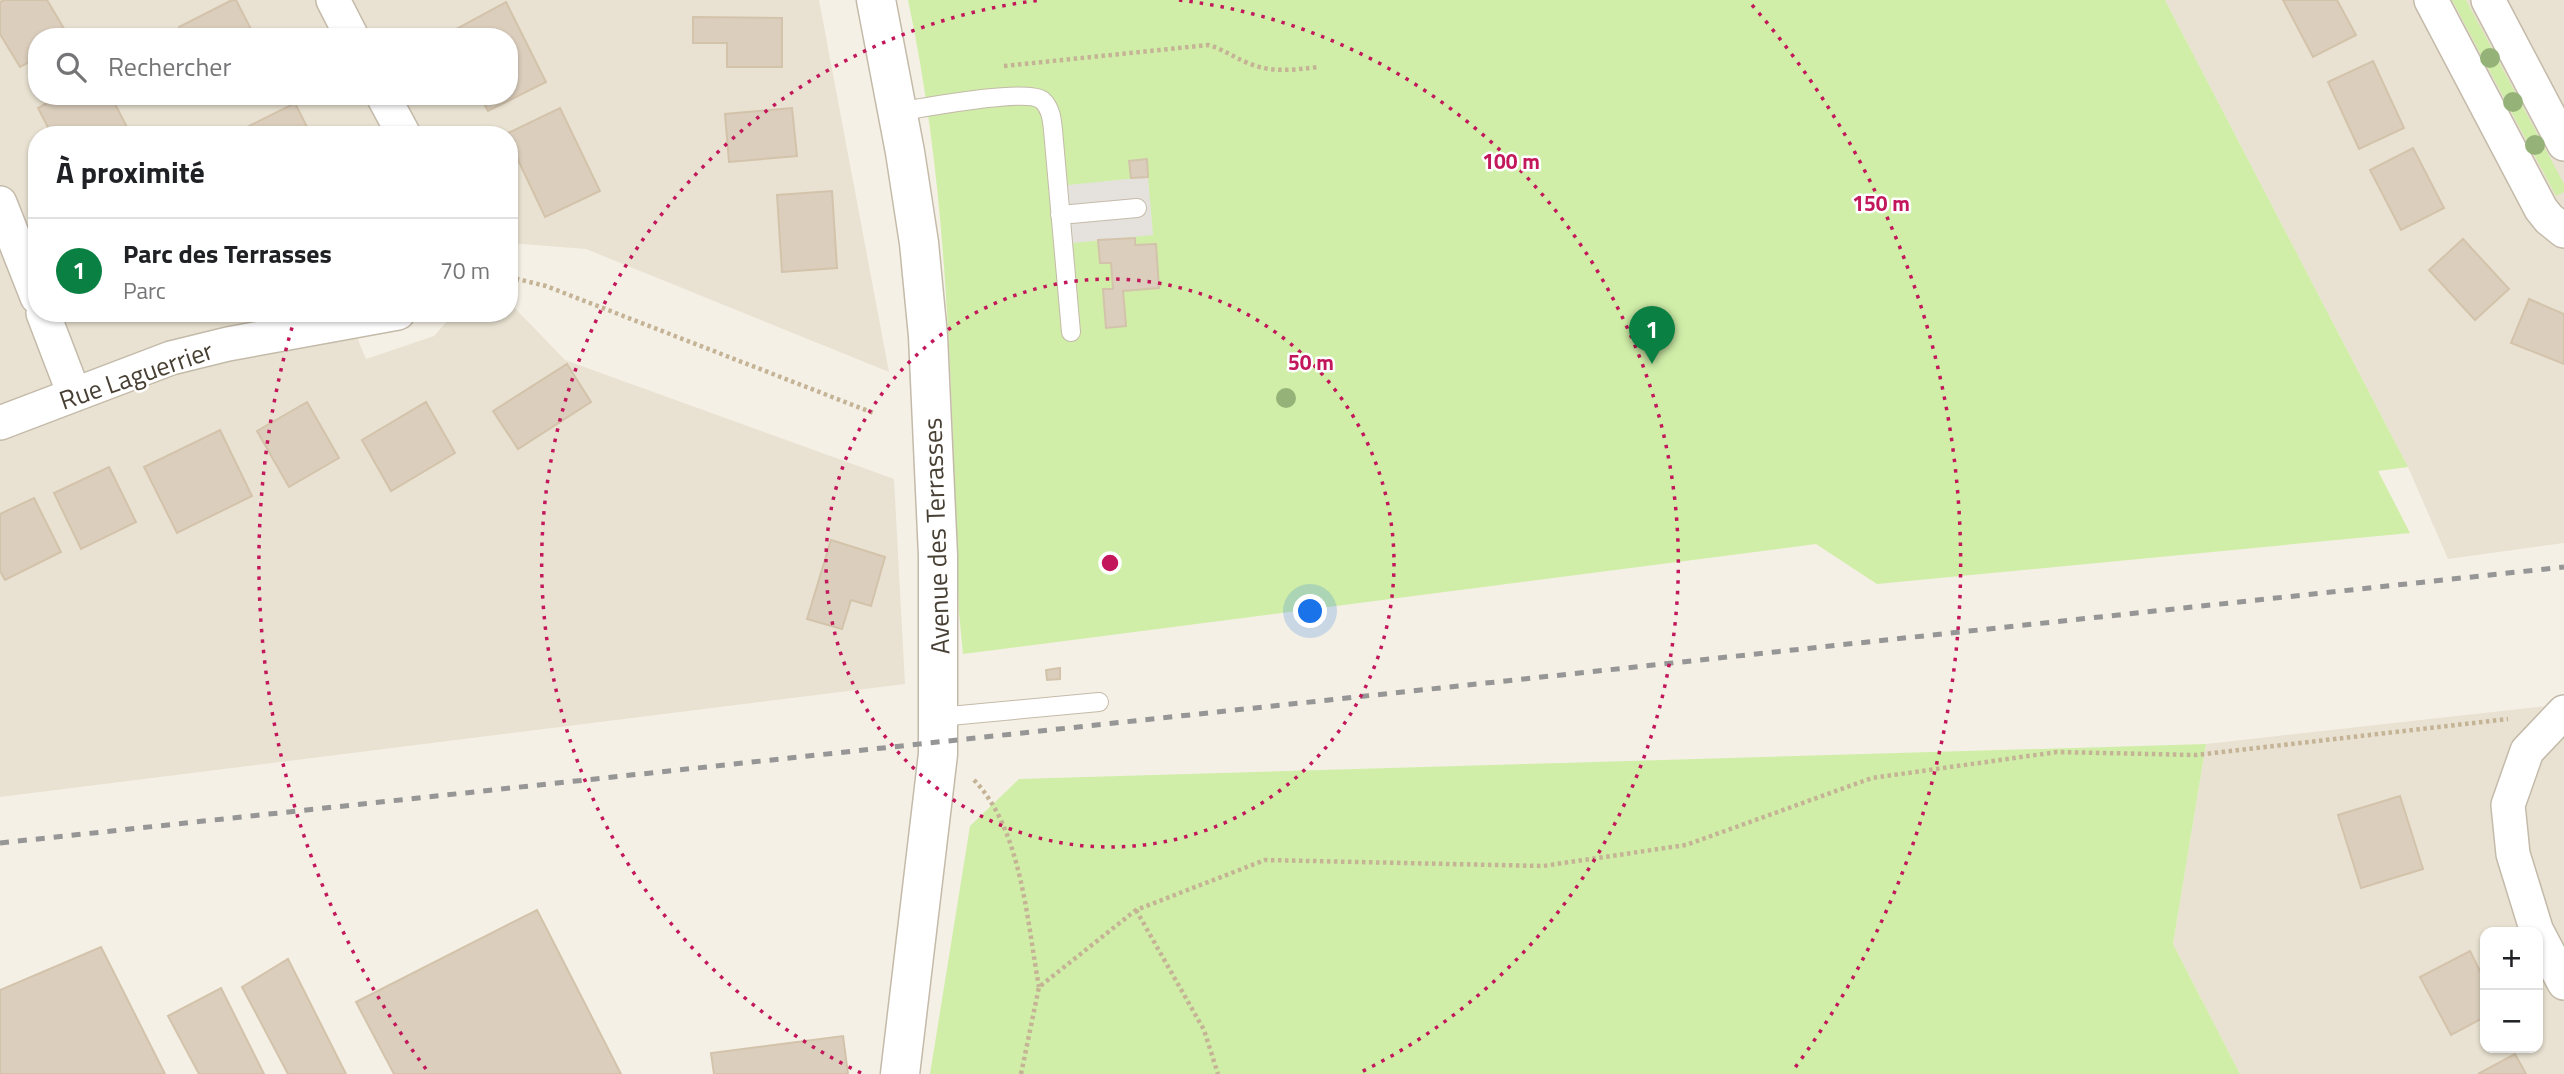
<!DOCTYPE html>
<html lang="fr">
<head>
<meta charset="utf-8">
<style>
	body { margin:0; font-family:"Titillium Web",sans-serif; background:#f6f6f6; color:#202124 }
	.controls { position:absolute; right:21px; bottom:21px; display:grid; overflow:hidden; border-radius:14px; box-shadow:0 2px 5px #0004 }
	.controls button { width:63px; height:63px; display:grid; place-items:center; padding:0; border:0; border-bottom:2px solid #e0e0e0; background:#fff; color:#202124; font:35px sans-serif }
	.you { position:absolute; left:1311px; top:612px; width:24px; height:24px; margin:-18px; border:5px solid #fff; border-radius:50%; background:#1a73e8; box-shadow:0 0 0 10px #1a73e833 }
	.badge { display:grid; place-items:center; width:46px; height:46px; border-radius:50%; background:#0b8043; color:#fff; font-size:23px; font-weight:700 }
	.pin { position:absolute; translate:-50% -58px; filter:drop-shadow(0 2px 4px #0008) }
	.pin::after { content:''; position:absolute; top:37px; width:24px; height:21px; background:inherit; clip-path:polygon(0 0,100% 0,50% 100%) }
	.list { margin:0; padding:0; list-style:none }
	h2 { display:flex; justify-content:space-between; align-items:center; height:91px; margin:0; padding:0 28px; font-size:30px }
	h2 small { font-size:23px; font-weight:400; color:#757577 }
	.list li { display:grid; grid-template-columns:46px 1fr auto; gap:21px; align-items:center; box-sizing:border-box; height:105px; padding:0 28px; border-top:2px solid #e0e0e0 }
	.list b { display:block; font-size:26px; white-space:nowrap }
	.list p { margin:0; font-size:23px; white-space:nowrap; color:#757577 }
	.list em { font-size:23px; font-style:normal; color:#757577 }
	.icon { flex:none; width:38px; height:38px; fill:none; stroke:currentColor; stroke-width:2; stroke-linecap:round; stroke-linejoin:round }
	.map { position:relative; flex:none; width:2564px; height:1074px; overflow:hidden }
	.search { position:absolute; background:#fff; box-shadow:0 2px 5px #0004; left:28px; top:28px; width:490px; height:77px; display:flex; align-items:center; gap:18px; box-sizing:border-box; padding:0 24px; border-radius:28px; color:#757577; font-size:26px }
	.panel { position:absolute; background:#fff; box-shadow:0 2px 5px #0004; left:28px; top:126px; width:490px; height:196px; border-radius:28px }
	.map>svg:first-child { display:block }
</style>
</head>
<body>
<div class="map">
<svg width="2564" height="1074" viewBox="0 0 2564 1074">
	<rect width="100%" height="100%" fill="#f5f0e5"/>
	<!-- residential -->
	<path fill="#e9e2d2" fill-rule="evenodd" d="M 0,0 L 819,0 L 889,372 L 586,249 L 509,243 L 509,135 L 37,135 L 37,313 L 347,313 L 366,359 L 434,336 L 454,313 L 509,313 L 509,302 L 565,360 L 894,479 L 905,684 L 0,797 ZM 37,37 L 509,37 L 509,96 L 37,96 Z
		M 2165,0 L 2564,0 L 2564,543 L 2448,559 L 2408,467 Z
		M 2564,704 L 2564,1074 L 2240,1074 L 2173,944 L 2206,744 ZM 2485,932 L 2538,932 L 2538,1048 L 2485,1048 Z"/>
	<!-- green -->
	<path fill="#d0eea8" d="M 908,0 L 2165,0 L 2408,467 L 2378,471 L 2410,533 L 1877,584 L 1816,544 L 963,654 L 959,613 C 951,408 951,201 908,0 Z
		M 2452,0 L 2466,0 L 2564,184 L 2564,192 L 2556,196 Z
		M 2206,744 L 2173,944 L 2240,1074 L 930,1074 L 970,826 L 1019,779 Z"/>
	<!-- parking -->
	<path fill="#e5e2de" d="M 1148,177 L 1153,235 L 1063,244 L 1058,186 Z"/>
	<!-- building -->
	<path fill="#dbcebc" stroke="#d3c3ab" stroke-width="2" d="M 4,0 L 47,0 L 69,37 L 37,37 L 37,58 L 20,67 L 0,34 L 0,2 Z
		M 232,0 L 236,0 L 255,37 L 184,37 L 179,27 Z
		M 2283,0 L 2337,0 L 2356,35 L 2313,57 Z
		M 506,2 L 546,82 L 488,111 L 480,96 L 509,96 L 509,37 L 451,37 L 449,33 Z
		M 693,17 L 782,18 L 782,67 L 727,67 L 727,43 L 693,43 Z
		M 2373,61 L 2404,128 L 2359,149 L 2328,82 Z
		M 60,96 L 111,96 L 131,135 L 52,135 L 38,108 Z
		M 295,103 L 311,135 L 238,135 L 237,132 Z
		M 560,108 L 600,191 L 545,217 L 509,141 L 509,135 L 506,134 Z
		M 792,108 L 797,156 L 729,162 L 725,114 Z
		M 2413,148 L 2444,208 L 2401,230 L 2370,170 Z
		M 1147,159 L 1148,177 L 1131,178 L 1129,161 Z
		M 832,191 L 837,268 L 782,272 L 777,195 Z
		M 1135,238 L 1135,245 L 1156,244 L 1159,288 L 1123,291 L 1126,326 L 1106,328 L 1103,289 L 1113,289 L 1111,263 L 1100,263 L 1098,240 Z
		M 2463,239 L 2509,289 L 2475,320 L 2429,270 Z
		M 2529,299 L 2564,314 L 2564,364 L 2511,343 Z
		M 567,364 L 591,402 L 518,449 L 493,411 Z
		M 307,402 L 339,458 L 289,487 L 257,431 Z
		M 426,402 L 455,453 L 391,491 L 362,440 Z
		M 220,430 L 252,496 L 177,533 L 144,467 Z
		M 109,467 L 136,522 L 81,549 L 54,493 Z
		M 34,498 L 61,552 L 5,580 L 0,571 L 0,514 Z
		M 831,540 L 885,557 L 871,606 L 851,600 L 842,629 L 807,619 Z
		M 1060,668 L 1060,679 L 1047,680 L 1046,670 Z
		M 2400,796 L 2423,869 L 2361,888 L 2338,815 Z
		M 537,910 L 621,1074 L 394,1074 L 356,1002 Z
		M 101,947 L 165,1074 L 0,1074 L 0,990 Z
		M 2470,951 L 2485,981 L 2485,1017 L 2451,1035 L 2420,977 Z
		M 288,959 L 346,1074 L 288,1074 L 242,987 Z
		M 221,988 L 264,1074 L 199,1074 L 168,1016 Z
		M 843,1036 L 848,1074 L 714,1074 L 711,1053 Z
		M 2515,1054 L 2526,1074 L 2478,1074 Z"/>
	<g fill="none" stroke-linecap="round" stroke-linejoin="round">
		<defs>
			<path id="service" d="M 897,112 C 921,108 1026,88 1042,100 C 1051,108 1052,120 1053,130 L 1071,332
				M 1060,215 L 1137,208
				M 939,717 L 1099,702"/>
			<path id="minor" d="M 333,0 L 352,37
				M 2431,0 L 2541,209 L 2549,219 L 2564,231
				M 2488,0 L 2564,144
				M 383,96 L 404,135
				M 0,203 L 37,297
				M 43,313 L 74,394
				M 0,423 L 171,358 L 228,344 L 398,313
				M 2537,932 L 2513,854 L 2508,805 L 2527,751 L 2564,712
				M 2538,933 L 2564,983"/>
			<path id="tertiary" d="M 876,0 L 905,152 L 919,243 L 928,336 L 938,556 L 938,754 L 900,1074"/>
		</defs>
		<!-- service casing -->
		<use href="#service" stroke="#c4baa9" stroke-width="20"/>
		<!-- minor casing -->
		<use href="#minor" stroke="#c4baa9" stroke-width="36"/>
		<!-- tertiary casing -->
		<use href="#tertiary" stroke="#c4baa9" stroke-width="41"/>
		<!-- path -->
		<path stroke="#c5b396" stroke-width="4.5" stroke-dasharray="3.5 3.5" stroke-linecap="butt" d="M 1004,66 L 1208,45 C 1223,49 1233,57 1248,63 C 1271,73 1293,70 1318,67
			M 509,277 L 546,286 L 876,414
			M 974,780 C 1022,830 1027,922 1039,987
			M 1136,910 L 1204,1030 L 1218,1074
			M 1021,1074 L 1039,987 L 1136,910 L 1265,860 L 1543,866 L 1686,845 L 1872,778 L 2057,752 L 2196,755 L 2508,719"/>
		<!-- service -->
		<use href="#service" stroke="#fff" stroke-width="18"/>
		<!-- minor -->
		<use href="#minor" stroke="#fff" stroke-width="33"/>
		<!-- tertiary -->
		<use href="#tertiary" stroke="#fff" stroke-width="38"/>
		<!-- rail -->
		<path stroke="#969696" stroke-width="5" stroke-dasharray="9 9" stroke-linecap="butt" d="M 0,843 L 2564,567"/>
	</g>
	<!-- trees -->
	<g fill="#95b379">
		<circle cx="2490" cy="58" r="10"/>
		<circle cx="2513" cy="102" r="10"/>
		<circle cx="2535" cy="145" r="10"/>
		<circle cx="1286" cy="398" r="10"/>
	</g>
	<!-- distance rings -->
	<g fill="none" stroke="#c2185b" stroke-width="3.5" stroke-dasharray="3.5 7">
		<circle cx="1110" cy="563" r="284"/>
		<path d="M861 1073A567 567 0 0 1 1041 0M1179 0A567 567 0 0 1 1359 1073"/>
		<path d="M426 1069A851 851 0 0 1 296 314M1752 5A851 851 0 0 1 1794 1069"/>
	</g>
	<g text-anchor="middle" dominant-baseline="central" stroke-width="5" stroke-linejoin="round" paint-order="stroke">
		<!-- street labels -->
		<g font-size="26" fill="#484034" stroke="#fff">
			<text transform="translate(136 375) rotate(-19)">Rue Laguerrier</text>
			<text transform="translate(936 536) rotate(-92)">Avenue des Terrasses</text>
		</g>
	</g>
	<circle cx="1110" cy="563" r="10" fill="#c2185b" stroke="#fff" stroke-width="3.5"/>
	<g font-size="21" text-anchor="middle" font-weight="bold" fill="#c2185b" stroke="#fff" stroke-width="5" stroke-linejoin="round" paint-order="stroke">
		<text x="1511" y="169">100 m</text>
		<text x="1881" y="211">150 m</text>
		<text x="1311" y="370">50 m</text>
	</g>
</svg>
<div class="controls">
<button>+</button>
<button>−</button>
</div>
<div class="you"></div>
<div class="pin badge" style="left:1652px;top:364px">1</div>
<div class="search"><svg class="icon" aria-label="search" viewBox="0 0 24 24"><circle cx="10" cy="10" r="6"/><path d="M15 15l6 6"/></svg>Rechercher</div>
<section class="panel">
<h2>À proximité<small></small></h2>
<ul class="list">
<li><span class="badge">1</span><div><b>Parc des Terrasses</b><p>Parc</p></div><em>70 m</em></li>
</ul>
</section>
</div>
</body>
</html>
